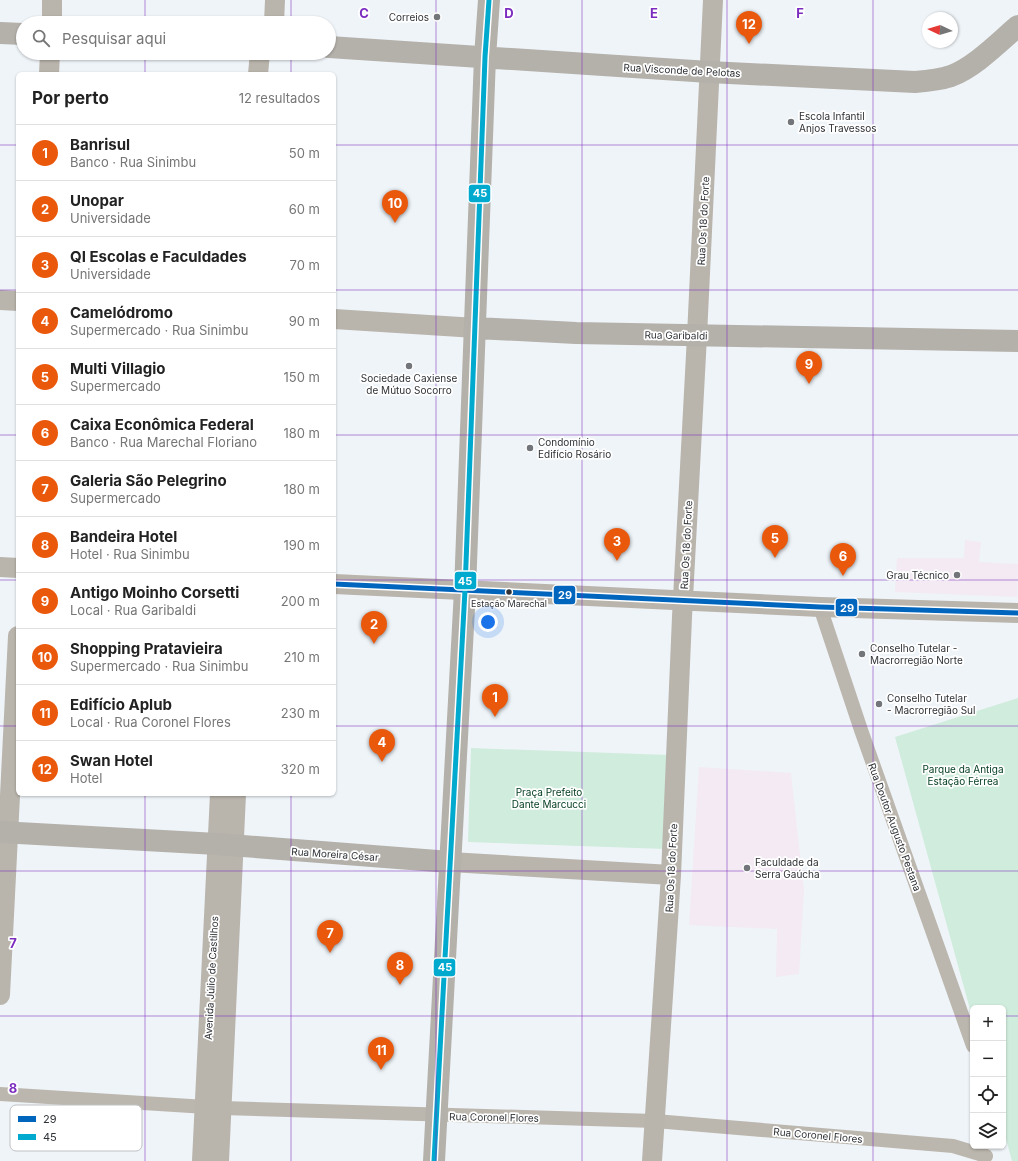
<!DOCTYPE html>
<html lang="pt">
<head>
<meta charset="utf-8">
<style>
	body { margin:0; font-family:Inter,sans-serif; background:#f6f6f6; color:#222 }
	.controls { position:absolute; right:12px; bottom:12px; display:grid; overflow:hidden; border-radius:6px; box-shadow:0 1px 3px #0004 }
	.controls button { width:36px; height:36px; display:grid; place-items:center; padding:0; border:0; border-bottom:1px solid #e0e0e0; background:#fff; color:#222; font:20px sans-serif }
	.compass { position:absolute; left:922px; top:12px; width:36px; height:36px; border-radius:50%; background:#fff; box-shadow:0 1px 3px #0004; rotate:274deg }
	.you { position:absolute; left:488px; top:622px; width:14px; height:14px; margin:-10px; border:3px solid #fff; border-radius:50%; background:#1a73e8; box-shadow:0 0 0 6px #1a73e833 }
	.badge { display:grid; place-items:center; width:26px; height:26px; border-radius:50%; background:#ea580c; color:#fff; font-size:13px; font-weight:700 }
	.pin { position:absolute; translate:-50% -33px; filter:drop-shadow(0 1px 2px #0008) }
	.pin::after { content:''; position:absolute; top:21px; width:14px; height:12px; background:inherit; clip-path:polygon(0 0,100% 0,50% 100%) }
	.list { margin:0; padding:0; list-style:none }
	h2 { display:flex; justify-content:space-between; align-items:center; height:52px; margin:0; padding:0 16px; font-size:17px }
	h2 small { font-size:13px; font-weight:400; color:#767676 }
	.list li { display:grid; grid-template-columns:26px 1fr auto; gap:12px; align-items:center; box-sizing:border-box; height:56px; padding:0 16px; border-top:1px solid #e0e0e0 }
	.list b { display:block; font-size:15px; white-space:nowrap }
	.list p { margin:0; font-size:13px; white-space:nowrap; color:#767676 }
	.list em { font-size:13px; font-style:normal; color:#767676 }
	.icon { flex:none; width:22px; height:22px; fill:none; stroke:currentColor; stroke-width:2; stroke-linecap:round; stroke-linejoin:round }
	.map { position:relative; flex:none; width:1018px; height:1161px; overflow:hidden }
	.search { position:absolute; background:#fff; box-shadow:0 1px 3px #0004; left:16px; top:16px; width:320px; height:44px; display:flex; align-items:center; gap:10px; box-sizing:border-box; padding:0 14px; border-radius:22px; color:#767676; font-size:15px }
	.panel { position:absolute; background:#fff; box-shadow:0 1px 3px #0004; left:16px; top:72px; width:320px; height:724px; border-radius:6px }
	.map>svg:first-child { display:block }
</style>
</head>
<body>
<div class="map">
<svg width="1018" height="1161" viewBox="0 0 1018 1161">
	<rect width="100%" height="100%" fill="#eff4f9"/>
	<!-- education -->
	<path fill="#f3eaf3" d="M 965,540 L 981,542 L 979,562 L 1018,564 L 1017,597 L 895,592 L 897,558 L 964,558 Z
		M 699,767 L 791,773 L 804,891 L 799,974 L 776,977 L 777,929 L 689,925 Z"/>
	<!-- green -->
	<path fill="#d0ecdc" d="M 1018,698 L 1018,1161 L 1012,1161 L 1003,1128 L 1003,1008 L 973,1008 L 973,1020 L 895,737 Z
		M 471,748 L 669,755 L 665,849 L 468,842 Z"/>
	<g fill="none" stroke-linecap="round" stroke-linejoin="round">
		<!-- street -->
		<path stroke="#bcb7ae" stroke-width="14" d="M 820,607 L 861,730 L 973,1046
			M 0,1094 L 222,1108 L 655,1121 L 953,1146 L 986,1156"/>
		<!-- secondary -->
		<path stroke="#b9b4ac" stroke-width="20" d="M 52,23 L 52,0
			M 274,23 L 275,0
			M 49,74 L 50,53
			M 258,74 L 260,53
			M 0,300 L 18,301
			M 334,319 L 476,328
			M 0,567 L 18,568
			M 334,584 L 820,607 L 1018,613
			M 450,862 L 671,875
			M 0,995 L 18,636
			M 202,1161 L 220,794
			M 219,1161 L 236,794
			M 652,1161 L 671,875 L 682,617 L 697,336 L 713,0"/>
		<!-- primary -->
		<path stroke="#b4b0aa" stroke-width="22" d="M 0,33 L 23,34
			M 329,47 L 709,72 L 915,82 C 927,81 939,80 951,76 C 975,67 999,42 1018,26
			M 476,328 L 576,333 L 1018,341
			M 0,832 L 217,844 L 450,862
			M 434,1161 L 465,590 L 485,57 L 489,0"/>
		<defs>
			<path id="bus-1" d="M 334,584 L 820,607 L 1018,613"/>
			<path id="bus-2" d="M 434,1161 L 465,590 L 485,57 L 489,0"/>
		</defs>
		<!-- bus-1 casing -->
		<use href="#bus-1" stroke="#fff" stroke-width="8"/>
		<!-- bus-2 casing -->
		<use href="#bus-2" stroke="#fff" stroke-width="8"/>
		<!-- bus-1 -->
		<use href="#bus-1" stroke="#0065bd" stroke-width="5"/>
		<!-- bus-2 -->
		<use href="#bus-2" stroke="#00a9ce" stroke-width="5"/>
	</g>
	<!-- grid -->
	<path fill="none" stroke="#7b2cbf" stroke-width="1" stroke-opacity="0.55" d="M 145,0 L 145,23M 291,0 L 291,23M 436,0 L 436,1161M 582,0 L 582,1161M 727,0 L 727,1161M 873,0 L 873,1161M 145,53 L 145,74M 291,53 L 291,74M 0,145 L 18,145M 334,145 L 1018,145M 0,290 L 18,290M 334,290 L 1018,290M 0,435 L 18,435M 334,435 L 1018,435M 0,580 L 18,580M 334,580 L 1018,580M 0,726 L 18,726M 334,726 L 1018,726M 145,794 L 145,1161M 291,794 L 291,1161M 0,871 L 1018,871M 0,1016 L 973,1016M 1003,1016 L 1018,1016"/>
	<!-- markers -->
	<g fill="#72757a" stroke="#fff" stroke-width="1.5">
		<circle cx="437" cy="17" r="4"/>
		<circle cx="791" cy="122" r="4"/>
		<circle cx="409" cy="366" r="4"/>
		<circle cx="530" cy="448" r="4"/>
		<circle cx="957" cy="575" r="4"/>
		<circle cx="862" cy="654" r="4"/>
		<circle cx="879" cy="704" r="4"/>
		<circle cx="747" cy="868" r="4"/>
	</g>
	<circle fill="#2e3135" stroke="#fff" stroke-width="1.5" cx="509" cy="592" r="3.5"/>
	<g text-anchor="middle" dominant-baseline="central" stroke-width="3.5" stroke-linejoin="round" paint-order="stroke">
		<!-- bus labels -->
		<g font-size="9" fill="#2e3135" stroke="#fff">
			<text x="509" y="603">Estação Marechal</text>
		</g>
		<!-- poi labels -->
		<g font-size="10" fill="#2e3135" stroke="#fff" text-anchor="start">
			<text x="429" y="17" text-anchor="end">Correios</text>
			<text x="799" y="116">Escola Infantil<tspan x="799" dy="12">Anjos Travessos</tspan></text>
			<text x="409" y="378" text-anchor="middle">Sociedade Caxiense<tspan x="409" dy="12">de Mútuo Socorro</tspan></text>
			<text x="538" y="442">Condomínio<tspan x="538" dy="12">Edifício Rosário</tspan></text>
			<text x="949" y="575" text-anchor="end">Grau Técnico</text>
			<text x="870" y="648">Conselho Tutelar -<tspan x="870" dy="12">Macrorregião Norte</tspan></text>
			<text x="887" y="698">Conselho Tutelar<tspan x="887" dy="12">- Macrorregião Sul</tspan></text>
			<text x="755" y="862">Faculdade da<tspan x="755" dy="12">Serra Gaúcha</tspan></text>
		</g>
		<!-- street labels -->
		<g font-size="10" fill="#2e3135" stroke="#fff">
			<text transform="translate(682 70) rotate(3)">Rua Visconde de Pelotas</text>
			<text transform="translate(703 221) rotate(-87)">Rua Os 18 do Forte</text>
			<text transform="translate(676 335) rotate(1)">Rua Garibaldi</text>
			<text transform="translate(686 545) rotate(-87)">Rua Os 18 do Forte</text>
			<text transform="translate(895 827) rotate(70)">Rua Doutor Augusto Pestana</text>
			<text transform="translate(335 854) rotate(4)">Rua Moreira César</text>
			<text transform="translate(671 868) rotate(-87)">Rua Os 18 do Forte</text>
			<text transform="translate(211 978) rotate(-87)">Avenida Júlio de Castilhos</text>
			<text transform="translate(494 1117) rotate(1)">Rua Coronel Flores</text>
			<text transform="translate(818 1135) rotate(5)">Rua Coronel Flores</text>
		</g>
		<!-- park labels -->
		<g font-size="10" fill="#064023" stroke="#fff">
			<text x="963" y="769">Parque da Antiga<tspan x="963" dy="12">Estação Férrea</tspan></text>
			<text x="549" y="792">Praça Prefeito<tspan x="549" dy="12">Dante Marcucci</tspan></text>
		</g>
	</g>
	<!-- legend -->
	<rect x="10" y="1105" width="132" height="46" rx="6" fill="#fff" stroke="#c0c1c2" stroke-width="1"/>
	<rect x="18" y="1116" width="18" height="6" fill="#0065bd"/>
	<rect x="18" y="1134" width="18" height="6" fill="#00a9ce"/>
	<g font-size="11" fill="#2e3135">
		<text x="43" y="1123">29</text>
		<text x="43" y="1141">45</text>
	</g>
	<g font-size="13" text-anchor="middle" font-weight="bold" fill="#7b2cbf" stroke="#fff" stroke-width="3.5" stroke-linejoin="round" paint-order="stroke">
		<text x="364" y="18">C</text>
		<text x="509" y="18">D</text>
		<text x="654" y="18">E</text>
		<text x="800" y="18">F</text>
		<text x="13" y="948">7</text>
		<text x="13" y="1093">8</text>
	</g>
	<g stroke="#fff" stroke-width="1.5">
		<rect x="468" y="184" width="23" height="19" rx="4" fill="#00a9ce"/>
		<rect x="454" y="571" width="23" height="19" rx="4" fill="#00a9ce"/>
		<rect x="553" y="585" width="23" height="20" rx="4" fill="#0065bd"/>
		<rect x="835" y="598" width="23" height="19" rx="4" fill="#0065bd"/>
		<rect x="433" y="958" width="23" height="19" rx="4" fill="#00a9ce"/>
	</g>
	<g font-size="11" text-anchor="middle" font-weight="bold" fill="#fff">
		<text x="480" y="197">45</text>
		<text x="465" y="585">45</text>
		<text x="565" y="599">29</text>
		<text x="847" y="612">29</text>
		<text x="445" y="971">45</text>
	</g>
</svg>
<div class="controls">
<button>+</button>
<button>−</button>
<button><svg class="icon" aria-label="locate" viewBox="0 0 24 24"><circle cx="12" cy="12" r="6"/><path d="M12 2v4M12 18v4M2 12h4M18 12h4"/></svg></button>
<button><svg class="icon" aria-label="layers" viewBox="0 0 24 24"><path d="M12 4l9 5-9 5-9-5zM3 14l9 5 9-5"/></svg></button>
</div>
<svg class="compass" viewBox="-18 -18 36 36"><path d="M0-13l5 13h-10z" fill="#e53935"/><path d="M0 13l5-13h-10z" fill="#767676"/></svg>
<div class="you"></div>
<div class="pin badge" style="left:495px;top:717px">1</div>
<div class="pin badge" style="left:374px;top:644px">2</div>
<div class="pin badge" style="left:617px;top:561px">3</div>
<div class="pin badge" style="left:382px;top:762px">4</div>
<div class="pin badge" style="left:775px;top:558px">5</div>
<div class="pin badge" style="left:843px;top:576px">6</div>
<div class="pin badge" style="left:330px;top:953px">7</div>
<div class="pin badge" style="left:400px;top:985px">8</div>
<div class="pin badge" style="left:809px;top:384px">9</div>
<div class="pin badge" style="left:395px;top:223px">10</div>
<div class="pin badge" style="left:381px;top:1070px">11</div>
<div class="pin badge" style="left:749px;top:44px">12</div>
<div class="search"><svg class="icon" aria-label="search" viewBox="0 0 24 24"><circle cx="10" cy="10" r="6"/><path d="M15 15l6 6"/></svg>Pesquisar aqui</div>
<section class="panel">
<h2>Por perto<small>12 resultados</small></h2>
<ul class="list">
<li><span class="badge">1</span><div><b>Banrisul</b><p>Banco · Rua Sinimbu</p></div><em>50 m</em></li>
<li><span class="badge">2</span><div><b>Unopar</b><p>Universidade</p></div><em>60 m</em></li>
<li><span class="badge">3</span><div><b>QI Escolas e Faculdades</b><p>Universidade</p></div><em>70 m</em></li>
<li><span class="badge">4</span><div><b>Camelódromo</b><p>Supermercado · Rua Sinimbu</p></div><em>90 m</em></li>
<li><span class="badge">5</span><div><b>Multi Villagio</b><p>Supermercado</p></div><em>150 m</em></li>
<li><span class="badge">6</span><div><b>Caixa Econômica Federal</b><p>Banco · Rua Marechal Floriano</p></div><em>180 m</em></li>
<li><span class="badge">7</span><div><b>Galeria São Pelegrino</b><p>Supermercado</p></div><em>180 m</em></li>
<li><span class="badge">8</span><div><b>Bandeira Hotel</b><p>Hotel · Rua Sinimbu</p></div><em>190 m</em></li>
<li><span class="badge">9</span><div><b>Antigo Moinho Corsetti</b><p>Local · Rua Garibaldi</p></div><em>200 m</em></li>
<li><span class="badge">10</span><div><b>Shopping Pratavieira</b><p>Supermercado · Rua Sinimbu</p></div><em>210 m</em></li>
<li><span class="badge">11</span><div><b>Edifício Aplub</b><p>Local · Rua Coronel Flores</p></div><em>230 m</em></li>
<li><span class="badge">12</span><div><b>Swan Hotel</b><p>Hotel</p></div><em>320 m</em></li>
</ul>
</section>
</div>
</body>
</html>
